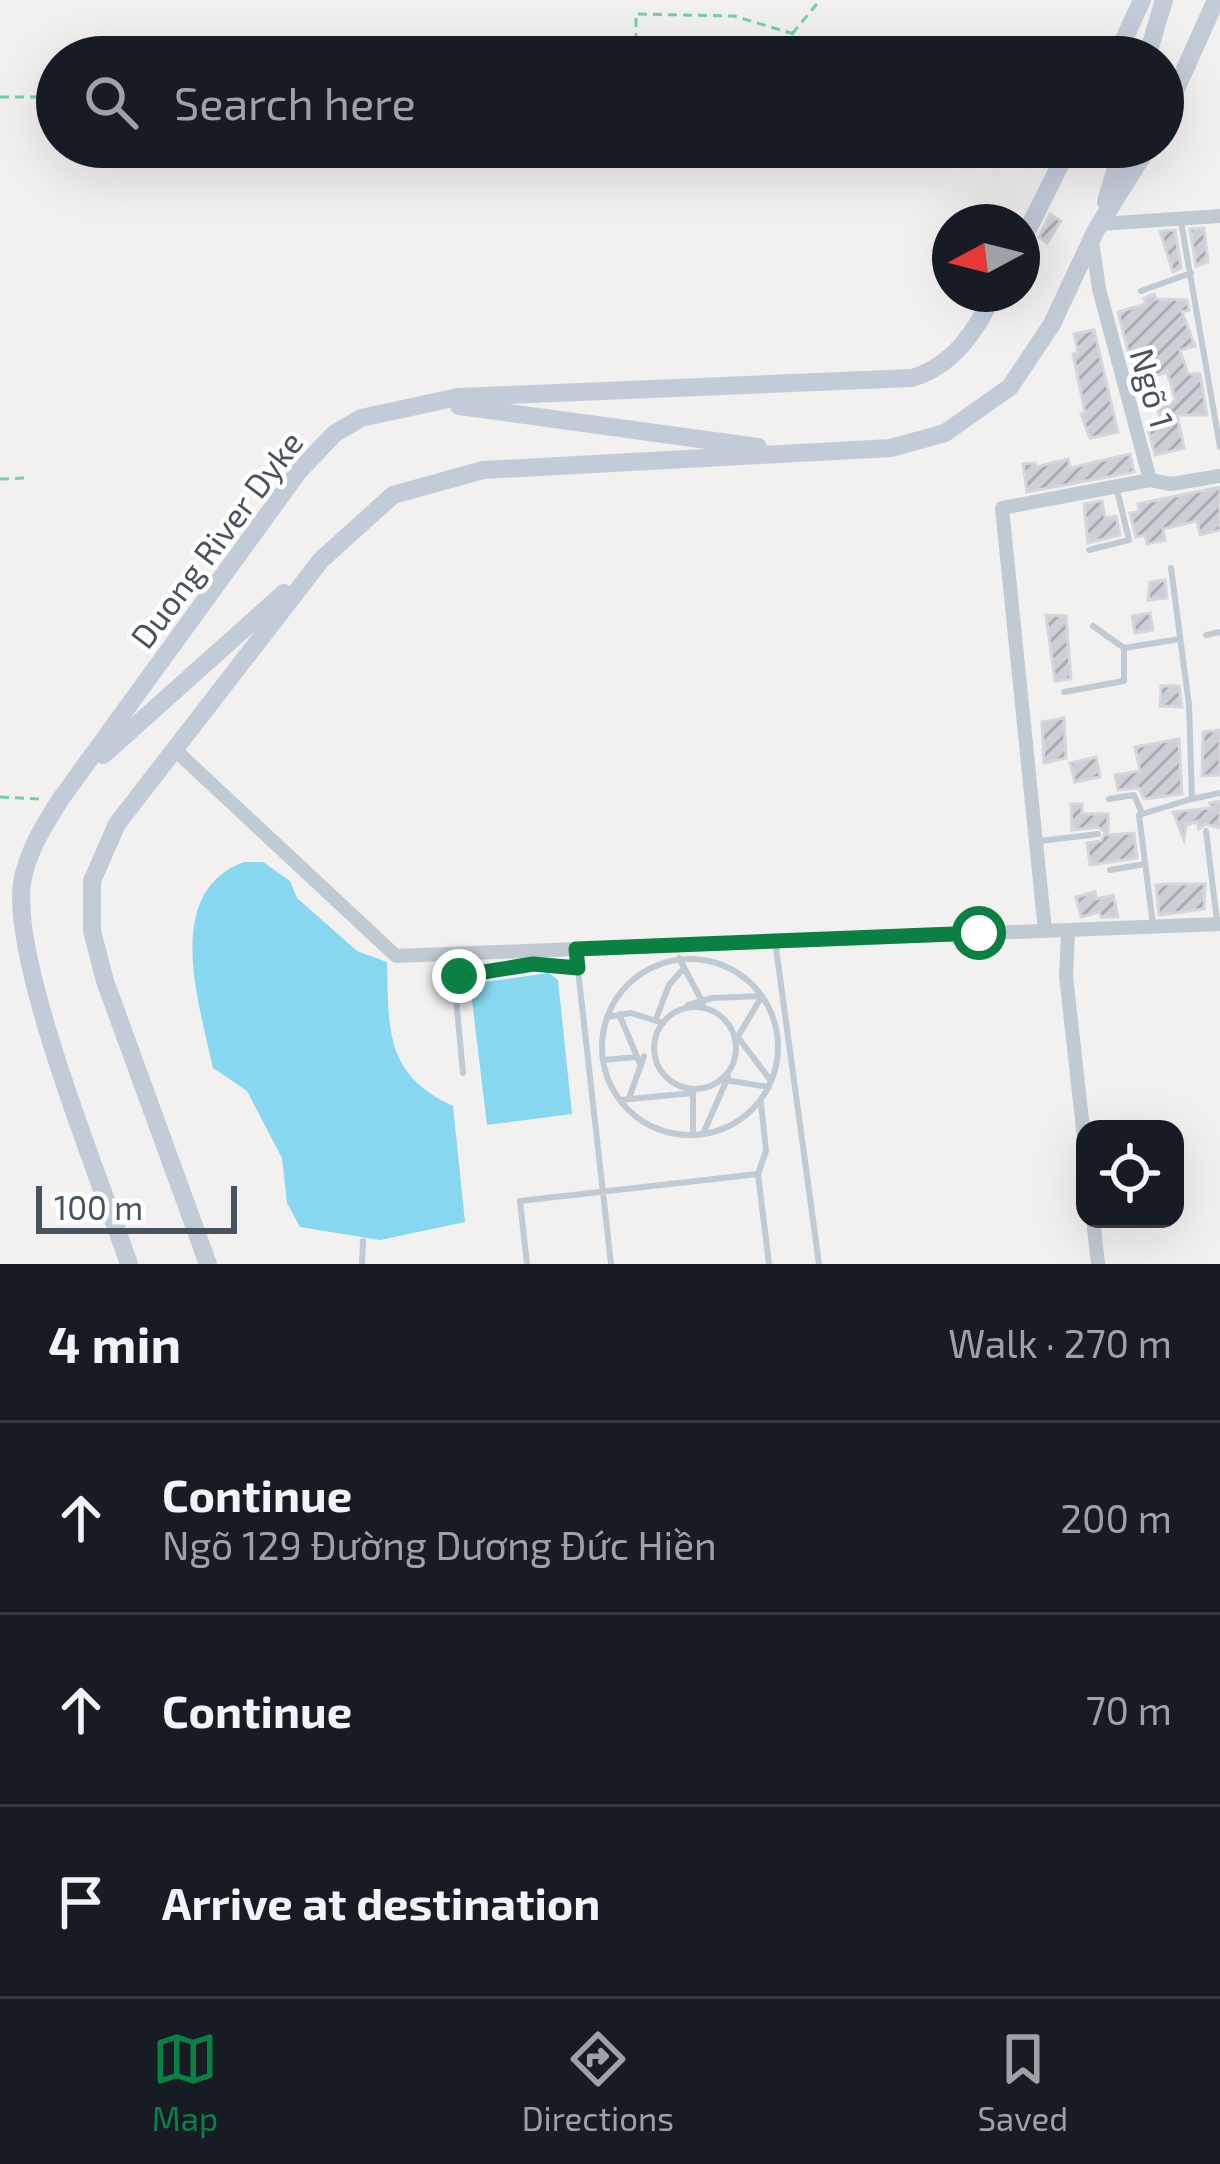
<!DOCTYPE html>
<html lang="en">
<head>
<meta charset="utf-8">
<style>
	body { margin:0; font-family:"Exo 2",sans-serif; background:#242831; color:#f1f3f6 }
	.controls { position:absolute; right:36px; bottom:36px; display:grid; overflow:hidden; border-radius:24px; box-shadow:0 12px 48px #0002 }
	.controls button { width:108px; height:108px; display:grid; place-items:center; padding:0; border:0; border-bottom:3px solid #363941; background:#171b24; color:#f1f3f6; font:60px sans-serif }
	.compass { position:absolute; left:932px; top:204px; width:108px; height:108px; border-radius:50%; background:#171b24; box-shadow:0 12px 48px #0002; rotate:263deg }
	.scale { position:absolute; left:36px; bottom:30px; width:201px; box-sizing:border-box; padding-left:12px; border:6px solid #47535e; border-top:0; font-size:33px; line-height:42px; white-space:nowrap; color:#47535e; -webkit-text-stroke:9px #fff; paint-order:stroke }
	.stop { position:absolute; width:36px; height:36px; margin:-27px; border:9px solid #0b8043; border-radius:50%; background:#fff }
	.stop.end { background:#0b8043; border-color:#fff; box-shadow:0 3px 12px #0008 }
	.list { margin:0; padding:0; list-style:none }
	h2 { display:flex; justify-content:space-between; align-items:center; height:156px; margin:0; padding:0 48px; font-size:51px }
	h2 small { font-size:39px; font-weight:400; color:#9ea1a6 }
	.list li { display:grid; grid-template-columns:78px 1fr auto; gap:36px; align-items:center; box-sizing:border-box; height:192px; padding:0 48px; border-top:3px solid #363941 }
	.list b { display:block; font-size:45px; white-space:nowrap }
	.list p { margin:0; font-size:39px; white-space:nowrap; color:#9ea1a6 }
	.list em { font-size:39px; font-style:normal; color:#9ea1a6 }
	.icon { flex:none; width:66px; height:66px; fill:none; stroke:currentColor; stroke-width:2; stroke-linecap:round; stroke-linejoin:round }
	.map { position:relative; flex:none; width:1220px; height:1264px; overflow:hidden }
	.search { position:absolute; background:#171b24; box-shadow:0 12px 48px #0002; left:36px; right:36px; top:36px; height:132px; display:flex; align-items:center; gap:30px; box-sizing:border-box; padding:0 42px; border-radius:66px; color:#9ea1a6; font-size:45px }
	.sheet { height:732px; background:#171b24 }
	nav { display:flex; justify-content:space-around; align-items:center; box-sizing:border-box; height:168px; border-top:3px solid #363941; background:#171b24; font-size:33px; color:#9ea1a6 }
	nav a { display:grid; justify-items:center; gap:6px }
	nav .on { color:#0b8043 }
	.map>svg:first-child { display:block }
</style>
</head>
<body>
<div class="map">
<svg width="1220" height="1264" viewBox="0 0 1220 1264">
	<defs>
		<pattern id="building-hatch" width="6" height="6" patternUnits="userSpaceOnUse" patternTransform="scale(3)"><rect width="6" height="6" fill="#cccfd5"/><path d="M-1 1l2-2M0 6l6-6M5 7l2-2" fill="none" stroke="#a7abb0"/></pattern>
	</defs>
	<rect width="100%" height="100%" fill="#f3f0f0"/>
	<!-- water -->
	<path fill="#88d7f0" d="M 244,862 L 263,862 L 290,881 L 297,898 L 357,951 L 387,962 C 389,1030 384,1074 453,1106 L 465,1222 L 380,1240 L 300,1227 L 287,1203 L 282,1158 L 247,1091 L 213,1068 C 199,1003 162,892 244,862 Z
		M 549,973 L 558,980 L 572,1114 L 487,1125 L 470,984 Z"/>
	<!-- building -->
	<path fill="url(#building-hatch)" stroke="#d4d6dc" stroke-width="3" d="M 1050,214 L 1061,221 L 1047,243 L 1039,237 Z
		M 1204,228 L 1208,262 L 1196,266 L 1190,229 Z
		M 1175,230 L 1181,268 L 1173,272 L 1160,231 Z
		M 1154,294 L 1156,299 L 1187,300 L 1189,310 L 1182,312 L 1195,346 L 1180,350 L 1188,374 L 1200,374 L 1207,415 L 1177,415 L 1184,448 L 1155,455 L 1148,429 L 1162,426 L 1157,406 L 1176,401 L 1167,372 L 1136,382 L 1118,312 L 1146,304 L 1144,298 Z
		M 1094,330 L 1118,432 L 1090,438 L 1081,414 L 1085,413 L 1073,354 L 1078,353 L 1074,334 Z
		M 1130,454 L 1134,472 L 1027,492 L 1023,464 L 1035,463 L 1036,467 L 1068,459 L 1070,468 Z
		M 1220,487 L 1220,530 L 1200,535 L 1197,521 L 1163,529 L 1165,540 L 1147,544 L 1145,535 L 1136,537 L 1130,513 L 1139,512 L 1138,504 Z
		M 1102,501 L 1105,518 L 1116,516 L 1120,535 L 1088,543 L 1084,504 Z
		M 1165,580 L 1167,598 L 1148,600 L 1150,582 Z
		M 1150,613 L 1153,630 L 1135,633 L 1132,616 Z
		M 1046,615 L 1066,616 L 1071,679 L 1055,681 Z
		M 1161,686 L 1179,686 L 1182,707 L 1160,706 Z
		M 1064,718 L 1066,758 L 1044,763 L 1042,722 Z
		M 1220,730 L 1220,775 L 1202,776 L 1203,732 Z
		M 1179,739 L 1182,794 L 1144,799 L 1139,788 L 1118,790 L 1115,775 L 1140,771 L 1135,747 Z
		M 1096,757 L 1100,777 L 1075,782 L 1070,763 Z
		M 1220,801 L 1220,828 L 1206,824 L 1199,829 L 1197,821 L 1186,825 L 1184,840 L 1173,812 L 1211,808 L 1210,803 Z
		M 1071,804 L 1082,804 L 1082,814 L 1108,814 L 1108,835 L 1134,833 L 1137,858 L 1090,865 L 1087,843 L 1101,841 L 1105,832 L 1098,827 L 1072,830 Z
		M 1168,884 L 1205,884 L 1204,909 L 1159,915 L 1156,885 Z
		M 1095,892 L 1096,899 L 1113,895 L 1118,917 L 1101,917 L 1099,912 L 1081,917 L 1076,897 Z"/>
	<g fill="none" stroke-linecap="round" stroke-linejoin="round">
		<!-- path -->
		<path stroke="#73d1a6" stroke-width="3" stroke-dasharray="9 6" stroke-linecap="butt" d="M 636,57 L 636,14 L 734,16 L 794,34
			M 773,57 L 820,0
			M 0,97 L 57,97
			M 0,479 L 25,478
			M 0,797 L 41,799"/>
		<!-- lane -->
		<path stroke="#c0cad2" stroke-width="6" d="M 1181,222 L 1220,447
			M 1141,291 L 1191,273
			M 1089,550 L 1129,540 L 1117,490
			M 1171,568 L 1189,705 L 1192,799 L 1220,793
			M 1093,626 L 1124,648
			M 1206,635 L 1220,632
			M 1064,692 L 1124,681 L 1124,648 L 1180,639
			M 1109,799 L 1134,795 L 1141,811
			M 1206,831 L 1217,921
			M 1040,841 L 1098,834
			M 1110,870 L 1145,864
			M 1153,925 L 1139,815 L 1191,799
			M 775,941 L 819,1264
			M 576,952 L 611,1264
			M 679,958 L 703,1003
			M602 1047a88 88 0 1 1 176 0a88 88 0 1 1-176 0Z
			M 688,1005 L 712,998 L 762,996 L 737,1038
			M654 1048a41 41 0 1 1 82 0a41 41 0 1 1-82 0Z
			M 619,1014 L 641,1066
			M 607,1017 L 631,1013 L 663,1023
			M 656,1019 L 669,985 L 684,968
			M 737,1036 L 771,1081
			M 603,1060 L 636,1057
			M 463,1073 L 455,988 L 459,976 L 533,964 L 578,969
			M 725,1080 L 769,1087
			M 629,1098 L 644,1056
			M 620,1100 L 693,1093
			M 761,1103 L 766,1151 L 758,1174 L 769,1264
			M 703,1134 L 728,1077
			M 693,1135 L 693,1091
			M 362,1264 L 363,1241
			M 527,1264 L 520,1201 L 758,1174"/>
		<!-- street -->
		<path stroke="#c0cad2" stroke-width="14" d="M 1100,224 L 1220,216
			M 1092,241 L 1099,289 L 1150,480 L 1171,484 L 1220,476
			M 174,749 L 396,956 L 1220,924
			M 1045,931 L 1002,508 L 1150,480
			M 1068,934 L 1066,976 L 1085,1147
			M 1093,1219 L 1098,1264"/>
		<!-- secondary -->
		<path stroke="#c2ccd9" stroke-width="18" d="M 1116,57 L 1142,0
			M 1147,57 L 1164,0
			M 1163,118 L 1216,0
			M 1106,202 L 1122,147
			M 1022,241 L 1069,147
			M 459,406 L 758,447
			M 103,755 L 284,593
			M 129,1264 C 100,1179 11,963 22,883 C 27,852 44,826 60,800 L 299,471 L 334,434 L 361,418 L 458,397 L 912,378 C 954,365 975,332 994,294
			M 208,1264 L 105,981 L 92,931 L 92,881 L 117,824 L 321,560 L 393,495 L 483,470 L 891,448 L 945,433 L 1010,387 L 1052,324 L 1096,230 L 1148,147"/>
	</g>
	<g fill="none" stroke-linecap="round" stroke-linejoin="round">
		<!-- route -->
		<path stroke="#0b8043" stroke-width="15" d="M 459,976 L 533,964 L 578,968 L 576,949 L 979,933"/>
	</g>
	<g text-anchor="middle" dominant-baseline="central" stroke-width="9" stroke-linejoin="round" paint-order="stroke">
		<!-- street labels -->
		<g font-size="33" fill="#47535e" stroke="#fff">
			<text transform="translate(1153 388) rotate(74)">Ngõ 1</text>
			<text transform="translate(216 539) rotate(-53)">Duong River Dyke</text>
		</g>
	</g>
</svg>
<div class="controls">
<button><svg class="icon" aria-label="locate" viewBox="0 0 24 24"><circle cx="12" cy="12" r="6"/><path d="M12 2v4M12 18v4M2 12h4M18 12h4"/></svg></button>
</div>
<svg class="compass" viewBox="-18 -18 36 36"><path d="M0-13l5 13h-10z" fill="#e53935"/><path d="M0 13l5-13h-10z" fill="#9ea1a6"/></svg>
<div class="scale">100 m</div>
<div class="stop" style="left:979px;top:933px"></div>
<div class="stop end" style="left:459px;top:976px"></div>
<div class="search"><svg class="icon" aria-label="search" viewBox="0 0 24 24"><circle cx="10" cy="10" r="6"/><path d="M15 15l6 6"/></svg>Search here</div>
</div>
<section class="sheet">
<h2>4 min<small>Walk · 270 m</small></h2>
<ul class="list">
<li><svg class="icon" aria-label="ahead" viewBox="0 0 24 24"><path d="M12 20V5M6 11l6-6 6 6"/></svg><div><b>Continue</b><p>Ngõ 129 Đường Dương Đức Hiền</p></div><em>200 m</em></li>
<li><svg class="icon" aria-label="ahead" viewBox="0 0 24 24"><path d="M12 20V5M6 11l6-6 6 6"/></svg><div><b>Continue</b></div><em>70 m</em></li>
<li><svg class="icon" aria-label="arrive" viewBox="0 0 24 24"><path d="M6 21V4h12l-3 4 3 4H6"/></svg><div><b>Arrive at destination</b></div></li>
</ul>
</section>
<nav>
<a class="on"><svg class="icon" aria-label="map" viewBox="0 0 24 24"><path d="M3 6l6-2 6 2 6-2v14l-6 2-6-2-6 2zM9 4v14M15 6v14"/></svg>Map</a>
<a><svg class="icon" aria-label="directions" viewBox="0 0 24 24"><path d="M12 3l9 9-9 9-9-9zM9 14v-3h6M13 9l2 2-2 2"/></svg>Directions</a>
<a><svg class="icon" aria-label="saved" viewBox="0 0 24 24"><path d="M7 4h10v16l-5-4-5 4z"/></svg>Saved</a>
</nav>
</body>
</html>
